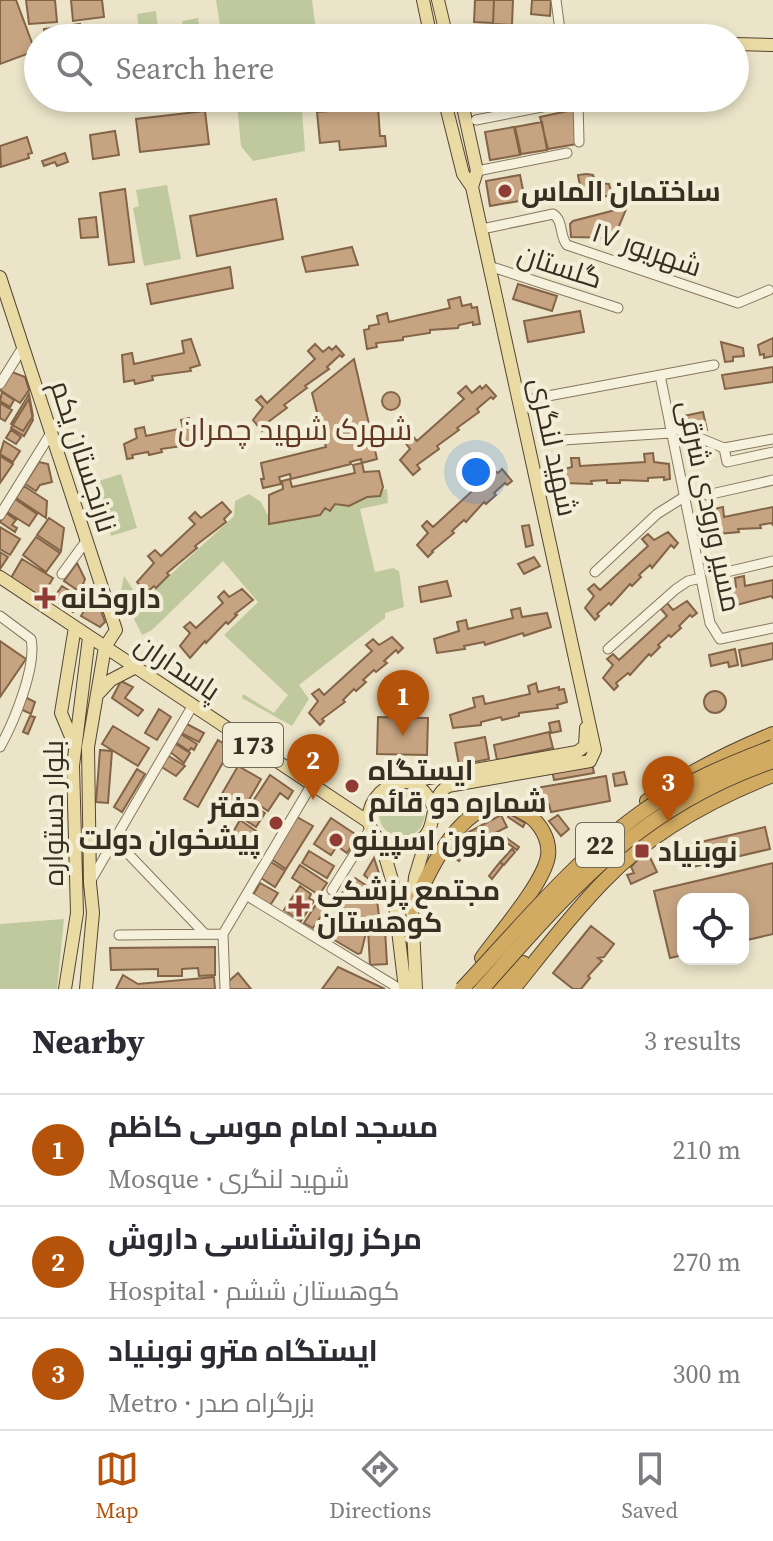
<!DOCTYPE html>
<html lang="en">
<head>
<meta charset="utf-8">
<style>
	body { margin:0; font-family:"Source Serif 4",Cairo,serif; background:#f7f7f7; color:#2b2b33 }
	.controls { position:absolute; right:24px; bottom:24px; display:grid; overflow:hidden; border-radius:16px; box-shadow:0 4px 12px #0003 }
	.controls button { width:72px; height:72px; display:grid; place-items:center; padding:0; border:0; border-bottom:2px solid #e1e1e2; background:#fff; color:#2b2b33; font:40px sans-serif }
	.you { position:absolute; left:476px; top:472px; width:28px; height:28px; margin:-20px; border:6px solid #fff; border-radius:50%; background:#1a73e8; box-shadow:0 0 0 12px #1a73e833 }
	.badge { display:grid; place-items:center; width:52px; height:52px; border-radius:50%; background:#b45309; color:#fff; font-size:26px; font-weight:700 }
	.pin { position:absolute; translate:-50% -66px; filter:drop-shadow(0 2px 4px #0008) }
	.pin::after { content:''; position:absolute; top:42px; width:28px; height:24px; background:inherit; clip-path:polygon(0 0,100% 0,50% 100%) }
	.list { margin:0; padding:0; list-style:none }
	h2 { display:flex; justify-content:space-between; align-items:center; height:104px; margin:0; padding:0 32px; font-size:34px }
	h2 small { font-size:26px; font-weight:400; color:#7c7c81 }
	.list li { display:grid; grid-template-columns:52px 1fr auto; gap:24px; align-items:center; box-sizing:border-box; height:112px; padding:0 32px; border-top:2px solid #e1e1e2 }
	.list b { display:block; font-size:30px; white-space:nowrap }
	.list p { margin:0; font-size:26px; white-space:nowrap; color:#7c7c81 }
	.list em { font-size:26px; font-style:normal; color:#7c7c81 }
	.icon { flex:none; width:44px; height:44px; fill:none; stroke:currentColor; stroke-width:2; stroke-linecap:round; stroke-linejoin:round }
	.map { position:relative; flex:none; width:773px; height:989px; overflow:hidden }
	.search { position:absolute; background:#fff; box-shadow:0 4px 12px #0003; left:24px; right:24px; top:24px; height:88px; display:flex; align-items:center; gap:20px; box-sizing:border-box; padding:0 28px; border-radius:44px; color:#7c7c81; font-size:30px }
	.sheet { height:440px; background:#fff }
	nav { display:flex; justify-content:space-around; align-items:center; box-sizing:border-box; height:112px; border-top:2px solid #e1e1e2; background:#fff; font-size:22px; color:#7c7c81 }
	nav a { display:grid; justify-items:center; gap:4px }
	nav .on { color:#b45309 }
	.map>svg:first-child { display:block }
</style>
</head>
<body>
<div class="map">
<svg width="773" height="989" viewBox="0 0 773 989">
	<rect width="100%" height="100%" fill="#ebe4c9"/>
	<!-- green -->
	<path fill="#c0c99e" d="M 216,0 L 312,0 L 317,38 L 222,38 Z
		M 156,11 L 159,38 L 140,38 L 137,14 Z
		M 198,18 L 201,38 L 185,38 L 182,21 Z
		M 301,98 L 305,151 L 253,161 L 241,146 L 237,104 Z
		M 167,185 L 181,259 L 144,266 L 133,208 L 139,206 L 136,190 Z
		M 121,474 L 137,528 L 111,536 L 95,482 Z
		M 387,489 L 388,503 L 360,509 L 375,572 L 393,568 L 399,571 L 404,607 L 385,613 L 385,618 L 299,685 L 309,699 L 292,726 L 242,698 L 243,694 L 274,713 L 288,695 L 224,635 L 258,602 L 223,561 L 152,630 L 142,635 L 123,597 L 121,591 L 124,576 L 136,594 L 145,598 L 234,516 L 235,501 L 249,494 L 261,502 L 267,514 Z
		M379 814a23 23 0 1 1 46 0a23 23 0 1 1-46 0Z
		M 64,919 L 57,989 L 0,989 L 0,924 Z"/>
	<!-- building -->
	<path fill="#c6a482" stroke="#836447" stroke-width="2" d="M 0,0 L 16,0 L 35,51 L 0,64 Z
		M 26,0 L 55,0 L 57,22 L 29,24 Z
		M 71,0 L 102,0 L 104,17 L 73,21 Z
		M 475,0 L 494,0 L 493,23 L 474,22 Z
		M 494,0 L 513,0 L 512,25 L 493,24 Z
		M 532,0 L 551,0 L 550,16 L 531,14 Z
		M 80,24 L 82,38 L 45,38 L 44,29 Z
		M 378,107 L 380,136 L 385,136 L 386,146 L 340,150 L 339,141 L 320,143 L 317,112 Z
		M 577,109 L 577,144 L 548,149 L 540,117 Z
		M 205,111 L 209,144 L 140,152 L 136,119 Z
		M 542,122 L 547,150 L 521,154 L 515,127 Z
		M 514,127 L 520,155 L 490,160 L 485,132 Z
		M 115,131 L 119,155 L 93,159 L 90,135 Z
		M 27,137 L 32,153 L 28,154 L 29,158 L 1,167 L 0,146 Z
		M 65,153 L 68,162 L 57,166 L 55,162 L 44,166 L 42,161 Z
		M 586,174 L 593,175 L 596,183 L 609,184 L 612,195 L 583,201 L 578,175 Z
		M 520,175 L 525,200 L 490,206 L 486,181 Z
		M 125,189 L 134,262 L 109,265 L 100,193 Z
		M 276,199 L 283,239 L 197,256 L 190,216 Z
		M 627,207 L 614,238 L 571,237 L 570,224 L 573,221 Z
		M 96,217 L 98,237 L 81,238 L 79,219 Z
		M 352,247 L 358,265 L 306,272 L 302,257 Z
		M 230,267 L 233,288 L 151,304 L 147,284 Z
		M 518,284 L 557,296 L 552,311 L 513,299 Z
		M 460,297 L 462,306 L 471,304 L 472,308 L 477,307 L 480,324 L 473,325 L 473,322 L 459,325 L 458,328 L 430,330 L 430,333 L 403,337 L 403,340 L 376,343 L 377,347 L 367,349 L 364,330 L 369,329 L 369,326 L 379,324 L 377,316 L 387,313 L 389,322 L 450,308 L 448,300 Z
		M 580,311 L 584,332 L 528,342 L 524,321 Z
		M 773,338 L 773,356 L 764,358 L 764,354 L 760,355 L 758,345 Z
		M 191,339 L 200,365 L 190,368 L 191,371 L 152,376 L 153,380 L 135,384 L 134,380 L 124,382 L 122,355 L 132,353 L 134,364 L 184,353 L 182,341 Z
		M 721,342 L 743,348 L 744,356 L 733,357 L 733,361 L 725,362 Z
		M 315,344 L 323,352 L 329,347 L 332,350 L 336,346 L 344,355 L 342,357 L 340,355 L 327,367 L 329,369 L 305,386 L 307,388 L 284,405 L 287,408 L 264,425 L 267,427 L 262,431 L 253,420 L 263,407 L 256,400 L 261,396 L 267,403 L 315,359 L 308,351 Z
		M 354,359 L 377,459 L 362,463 L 361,459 L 350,462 L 351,464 L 291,479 L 290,474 L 279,477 L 281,484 L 263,488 L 261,479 L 264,479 L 261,463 L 326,447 L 312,393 Z
		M 773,367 L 773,382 L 725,389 L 722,375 Z
		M 12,372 L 25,377 L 29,390 L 20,403 L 0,390 Z
		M 486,385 L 496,396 L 493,399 L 491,397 L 477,409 L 479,412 L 457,428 L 459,430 L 437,446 L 439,449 L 417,465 L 420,469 L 413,475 L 400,460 L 410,449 L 404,441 L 411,434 L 417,441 L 464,399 L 458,393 L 466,386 L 472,393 L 480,386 L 482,389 Z
		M382 401a9 9 0 1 1 18 0a9 9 0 1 1-18 0Z
		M 2,392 L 14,400 L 10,407 L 0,401 Z
		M 29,394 L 33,416 L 23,431 L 11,424 Z
		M 29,399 L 33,420 L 24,436 L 11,428 Z
		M 0,403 L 12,410 L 5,421 L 0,418 Z
		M 703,412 L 707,430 L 696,432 L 695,426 L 677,430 L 674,418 Z
		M 189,418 L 191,427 L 206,426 L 210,440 L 205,441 L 205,438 L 188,442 L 189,445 L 161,449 L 162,452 L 149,455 L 148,452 L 132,455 L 133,458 L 127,459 L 124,444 L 137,438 L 135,429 L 144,427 L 146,436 L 183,428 L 181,420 Z
		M 11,430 L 21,437 L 16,444 L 6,438 Z
		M 4,441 L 20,451 L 13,462 L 0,454 Z
		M 653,453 L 654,462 L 669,464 L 670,479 L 664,480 L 664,477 L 648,478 L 648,481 L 620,480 L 620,483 L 607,483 L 607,480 L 591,481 L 592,484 L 563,483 L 563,486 L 558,486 L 557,471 L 572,467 L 571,458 L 579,458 L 580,466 L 645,462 L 644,454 Z
		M 0,456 L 13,464 L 0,483 Z
		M 39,462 L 48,464 L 52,482 L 40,485 L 36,491 L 25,484 Z
		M 362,463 L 364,472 L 379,471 L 383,487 L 380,496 L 367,497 L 349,506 L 335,504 L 330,511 L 325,508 L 320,515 L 269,524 L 269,495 L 283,489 L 282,481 L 290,479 L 292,487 L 355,473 L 353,465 Z
		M 502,469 L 512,481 L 507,485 L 505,483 L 494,493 L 496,495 L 486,504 L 484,502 L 466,522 L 464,520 L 452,531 L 454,533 L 432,551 L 433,552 L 428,557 L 417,545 L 428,533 L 422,526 L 427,521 L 433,527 L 481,483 L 476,477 L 482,471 L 488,477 L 495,471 L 498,473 Z
		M 24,486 L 47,501 L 46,518 L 16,498 Z
		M 15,499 L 37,514 L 29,526 L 7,512 Z
		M 222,502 L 231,512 L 224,519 L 226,522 L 195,546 L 197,548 L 167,573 L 169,575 L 156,588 L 154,586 L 146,593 L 137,582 L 154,563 L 148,556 L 155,550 L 161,556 L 195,524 L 189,518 L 195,512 L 201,518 Z
		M 723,507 L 724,517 L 773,507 L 773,525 L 771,523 L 760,525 L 761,528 L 738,529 L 739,532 L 718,534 L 718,536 L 708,538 L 707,536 L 702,537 L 699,522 L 715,519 L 714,509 Z
		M 6,513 L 16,520 L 12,525 L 17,528 L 15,532 L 0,522 Z
		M 49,518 L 64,528 L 61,551 L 37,535 Z
		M 529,525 L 533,545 L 526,547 L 522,526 Z
		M 0,527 L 20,539 L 10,555 L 0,549 Z
		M 668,532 L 678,543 L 674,548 L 671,545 L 652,568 L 650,565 L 639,575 L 641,577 L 632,586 L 630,584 L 611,605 L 609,603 L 597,614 L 599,616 L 595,620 L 585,608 L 594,596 L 588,589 L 594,584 L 600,590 L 648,546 L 642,539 L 648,534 L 654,540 Z
		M 36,537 L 60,553 L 46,572 L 23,555 Z
		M 0,552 L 8,557 L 0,569 Z
		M 534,557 L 540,566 L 524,574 L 518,564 Z
		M 22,559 L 53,578 L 42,597 L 11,578 Z
		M 77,563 L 85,579 L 80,592 L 64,581 Z
		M 744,576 L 745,586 L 773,580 L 773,598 L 771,596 L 729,607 L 728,605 L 723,606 L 720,591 L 736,587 L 735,578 Z
		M 447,581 L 451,596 L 421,602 L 419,587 Z
		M 62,586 L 81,598 L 73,612 L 53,599 Z
		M 242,589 L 253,600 L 235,614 L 237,615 L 228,624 L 226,622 L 206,643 L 205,641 L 190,658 L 180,646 L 190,633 L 184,627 L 190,622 L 196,628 L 223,603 L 218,597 L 224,591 L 229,597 Z
		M 95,594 L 105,622 L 100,627 L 81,616 Z
		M 687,601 L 697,613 L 692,617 L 690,615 L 679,626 L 681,628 L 671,637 L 669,635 L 658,645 L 660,647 L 651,656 L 649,654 L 630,675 L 628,673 L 616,683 L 618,686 L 614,690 L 603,678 L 613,665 L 607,659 L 613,654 L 619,660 L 667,616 L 661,609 L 667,603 L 673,610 Z
		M 520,608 L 522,617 L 547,613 L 551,627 L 524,636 L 523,633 L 485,645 L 484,642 L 464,646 L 465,649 L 437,653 L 434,639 L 459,631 L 457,622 L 466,620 L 468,629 L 513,618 L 511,610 Z
		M 392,637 L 403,648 L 398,653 L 396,650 L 384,661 L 387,663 L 376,672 L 374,670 L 363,680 L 366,682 L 356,691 L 354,689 L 343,700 L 345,702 L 322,719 L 324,721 L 320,725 L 309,713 L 318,701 L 312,694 L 319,689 L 324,695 L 372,651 L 366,645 L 373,639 L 379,645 Z
		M 0,641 L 26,659 L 0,697 Z
		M 773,643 L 773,659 L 742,666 L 739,650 Z
		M 735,649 L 738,665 L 729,667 L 728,662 L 711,666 L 709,655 Z
		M 121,681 L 133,687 L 125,698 L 143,710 L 138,716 L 112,698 Z
		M 536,683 L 538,692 L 559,687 L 559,690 L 564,689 L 567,702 L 557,705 L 558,708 L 519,713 L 519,716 L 502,720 L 501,717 L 481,722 L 481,725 L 453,728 L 450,715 L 475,707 L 473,698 L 483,696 L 485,704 L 530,694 L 528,686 Z
		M704 702a11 11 0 1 1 22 0a11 11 0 1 1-22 0Z
		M 25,697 L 35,702 L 31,714 L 20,709 Z
		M 159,709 L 171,717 L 157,740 L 145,733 Z
		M 30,716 L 35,717 L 28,734 L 23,732 Z
		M 378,717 L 428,718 L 427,755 L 377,754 Z
		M 559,721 L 561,731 L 551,733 L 549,723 Z
		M 185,723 L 204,733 L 199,742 L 181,733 Z
		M 113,726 L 149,748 L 138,766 L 102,744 Z
		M 549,732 L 553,748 L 497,760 L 494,745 Z
		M 179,733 L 197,744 L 194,750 L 191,748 L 189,751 L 174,741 Z
		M 485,737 L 489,759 L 459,765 L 455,743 Z
		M 218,740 L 231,748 L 198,807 L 184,799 Z
		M 174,743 L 190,753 L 184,763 L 169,751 Z
		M 100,750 L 112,751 L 108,803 L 96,802 Z
		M 167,755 L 185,766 L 176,776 L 160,766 Z
		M 592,763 L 594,773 L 554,780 L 552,770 Z
		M 238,766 L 261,779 L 242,812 L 219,799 Z
		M 137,769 L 145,774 L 122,812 L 114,807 Z
		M 624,772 L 627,784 L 615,786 L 613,774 Z
		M 270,775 L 293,791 L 288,799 L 280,793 L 268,811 L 253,801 Z
		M 606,776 L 610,801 L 551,812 L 549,804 L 541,805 L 540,797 L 531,799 L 530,789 Z
		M 251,804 L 265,813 L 256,827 L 242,818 L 245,814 L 248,816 L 252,810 L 249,808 Z
		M 510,814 L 525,823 L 523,827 L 508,817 Z
		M 501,815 L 507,827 L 471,845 L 465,834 Z
		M 558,815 L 569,829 L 561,836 L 549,821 Z
		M 297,817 L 313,826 L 286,869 L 271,859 Z
		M 331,818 L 358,836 L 347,853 L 337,846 L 331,855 L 314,844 Z
		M 240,820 L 256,831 L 247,844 L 232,834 Z
		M 765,827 L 770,849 L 684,869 L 679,847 Z
		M 505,837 L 519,847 L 517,850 L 503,840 Z
		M 466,845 L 470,847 L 459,861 L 455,858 Z
		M 512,849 L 515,852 L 504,865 L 500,862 Z
		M 309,851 L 334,866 L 327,878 L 302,863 Z
		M 648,853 L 657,872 L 631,884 L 627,875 L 634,873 L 631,867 L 639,858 Z
		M 374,858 L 385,892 L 364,875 Z
		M 271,862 L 285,871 L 275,887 L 261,878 Z
		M 500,862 L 503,865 L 492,879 L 489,876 Z
		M 773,863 L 773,934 L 743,941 L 743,899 L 683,899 L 683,955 L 670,958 L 654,891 Z
		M 300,865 L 327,883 L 319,895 L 292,878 Z
		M 355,878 L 376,892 L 379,916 L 365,925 L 331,906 Z
		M 260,883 L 278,893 L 269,907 L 252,897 Z
		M 300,886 L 311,894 L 309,898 L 314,901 L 301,921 L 284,910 Z
		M 319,900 L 328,906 L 313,928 L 304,923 Z
		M 344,914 L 367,929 L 361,953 L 358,954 L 331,938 L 331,935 Z
		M 591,926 L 614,944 L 604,957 L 598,958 L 602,961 L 588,976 L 590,978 L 581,989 L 573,989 L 553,973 Z
		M 385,929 L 387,964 L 370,965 L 368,930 Z
		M 215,947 L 215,975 L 199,976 L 198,968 L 182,969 L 182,976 L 158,976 L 158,969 L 111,970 L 110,948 Z
		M 338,967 L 385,989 L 322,989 Z
		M 238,973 L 251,989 L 229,989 L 228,982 Z
		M 123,975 L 138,984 L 214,977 L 215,989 L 116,989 Z"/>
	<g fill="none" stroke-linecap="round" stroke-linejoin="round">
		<defs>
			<path id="minor" d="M 556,0 L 561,38
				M 578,100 L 579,142
				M 476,120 L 578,100 L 578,98
				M 477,171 L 567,153
				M 482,229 L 553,214 C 564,221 559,236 567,245 L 738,303 L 769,290
				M 489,266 L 618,308
				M 660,375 L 710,623 L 720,639 L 773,628
				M 0,384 L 23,347
				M 521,401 L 714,365
				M 670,426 L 724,448 L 773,439
				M 563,440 L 671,433
				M 724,448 L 727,462 L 773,452
				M 707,495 L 773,480
				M 0,515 L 51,433
				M 595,572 L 657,514 L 684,497
				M 62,574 L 87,540
				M 718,574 L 773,561
				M 0,616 L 31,639 C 37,666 14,722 0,747
				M 608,649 L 676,589 L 688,581 L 701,578
				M 116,841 L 205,934
				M 90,882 L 193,705
				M 332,890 L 372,826
				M 246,895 L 400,989
				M 119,935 L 223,934
				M 225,989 L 223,934 L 312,784"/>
			<path id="major" d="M 423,0 L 431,38
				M 438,0 L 447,38
				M 735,44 L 773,45
				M 461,98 L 477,171 L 472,187
				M 0,277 L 116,630 L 105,647 L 88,747 L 90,883 L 93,913 L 86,989
				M 0,577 L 370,823
				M 98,694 L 111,680 L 136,667
				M 74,744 L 61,713 L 75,627
				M 406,782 L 577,752 L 585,746 L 586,728
				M 433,806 C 405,743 335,821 388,844 C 398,849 409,848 418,842 C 441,828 426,800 448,786 L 590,761 L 595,750 L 472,187 L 463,174 L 444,98
				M 380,839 L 392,880 L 405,989
				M 65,989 L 77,913 L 73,766 L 89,637
				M 416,989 L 412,908 L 415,877 L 428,834"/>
			<path id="highway" d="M 647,801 C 686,774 729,752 773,734
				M 412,908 C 432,867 469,777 528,815 C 541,824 550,840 548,856 C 544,883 499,934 482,958
				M 498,989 L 523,963
				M 513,989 C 542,953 571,915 603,882 C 649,833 712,799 773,775"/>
		</defs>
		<!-- minor casing -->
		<use href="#minor" stroke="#86775f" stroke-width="11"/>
		<!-- major casing -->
		<use href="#major" stroke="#554533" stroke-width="14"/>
		<!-- highway casing -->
		<use href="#highway" stroke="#554533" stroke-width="16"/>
		<!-- minor -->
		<use href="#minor" stroke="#f6f1dc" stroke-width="9"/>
		<!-- major -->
		<use href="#major" stroke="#eadba5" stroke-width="12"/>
		<!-- highway -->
		<use href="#highway" stroke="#d2ab62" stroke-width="14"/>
		<defs>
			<path id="highway-bridge" d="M 462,989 C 520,927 576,858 646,809 C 685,782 729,764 773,747
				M 482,989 C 573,887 639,807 773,761"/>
		</defs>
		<!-- highway-bridge casing -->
		<use href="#highway-bridge" stroke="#554533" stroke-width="16" stroke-linecap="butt"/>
		<!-- highway-bridge -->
		<use href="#highway-bridge" stroke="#d2ab62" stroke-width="14"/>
	</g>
	<!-- markers -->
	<g fill="#903c34" stroke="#f3eed8" stroke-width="3">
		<circle cx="505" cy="191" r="8"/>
		<path d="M41 586h8v8h8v8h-8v8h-8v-8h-8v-8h8z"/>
		<circle cx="352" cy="786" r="8"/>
		<circle cx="276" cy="823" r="8"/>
		<circle cx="336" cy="840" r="8"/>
		<rect x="634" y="843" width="16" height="16" rx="4"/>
		<path d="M295 894h8v8h8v8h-8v8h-8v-8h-8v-8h8z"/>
	</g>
	<g text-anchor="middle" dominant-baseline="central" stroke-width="8" stroke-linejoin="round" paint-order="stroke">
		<!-- shield labels -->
		<g fill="#f3eed8" stroke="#706858" stroke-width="2">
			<rect x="223" y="723" width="60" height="44" rx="6"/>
			<rect x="576" y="823" width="48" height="44" rx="6"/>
		</g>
		<g font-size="26" font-weight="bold" fill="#382e21">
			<text x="253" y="745">173</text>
			<text x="600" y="845">22</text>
		</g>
		<!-- poi labels -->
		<g font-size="28" font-weight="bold" fill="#382e21" stroke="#f3eed8" text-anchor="start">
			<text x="521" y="191">ساختمان الماس</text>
			<text x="61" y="598">داروخانه</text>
			<text x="368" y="770">ایستگاه<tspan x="368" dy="32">شماره دو قائم</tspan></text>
			<text x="260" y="807" text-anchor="end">دفتر<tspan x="260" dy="32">پیشخوان دولت</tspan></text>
			<text x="352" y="840">مزون اسپینو</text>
			<text x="658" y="851">نوبنیاد</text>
			<text x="317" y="890">مجتمع پزشکی<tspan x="317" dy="32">کوهستان</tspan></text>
		</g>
		<!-- street labels -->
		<g font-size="28" fill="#382e21" stroke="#f3eed8">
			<text transform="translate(647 249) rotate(19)">۱۷ شهریور</text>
			<text transform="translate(560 266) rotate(18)">گلستان</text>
			<text transform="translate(554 447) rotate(78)">شهید لنگری</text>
			<text transform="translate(84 456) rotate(72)">نارنجستان یکم</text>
			<text transform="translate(710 506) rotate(78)">مسیر ورودی شرقی</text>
			<text transform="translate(178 667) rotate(34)">پاسداران</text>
			<text transform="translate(53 813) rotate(-90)">بلوار دستواره</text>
		</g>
		<!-- neighbourhood labels -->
		<g font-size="30" fill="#613624" stroke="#f3eed8">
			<text x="295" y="429">شهرک شهید چمران</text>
		</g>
	</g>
</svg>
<div class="controls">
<button><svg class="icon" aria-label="locate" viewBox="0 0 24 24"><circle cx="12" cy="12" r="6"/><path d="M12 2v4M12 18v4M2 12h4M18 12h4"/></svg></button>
</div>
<div class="you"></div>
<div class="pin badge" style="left:403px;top:736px">1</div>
<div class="pin badge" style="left:313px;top:800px">2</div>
<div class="pin badge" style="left:668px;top:822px">3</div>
<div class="search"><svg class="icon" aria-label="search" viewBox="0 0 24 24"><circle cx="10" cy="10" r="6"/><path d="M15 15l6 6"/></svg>Search here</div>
</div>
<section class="sheet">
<h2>Nearby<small>3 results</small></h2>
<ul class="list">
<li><span class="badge">1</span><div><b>مسجد امام موسی کاظم</b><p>Mosque · شهید لنگری</p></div><em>210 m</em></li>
<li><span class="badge">2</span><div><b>مرکز روانشناسی داروش</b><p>Hospital · کوهستان ششم</p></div><em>270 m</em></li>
<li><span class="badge">3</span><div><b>ایستگاه مترو نوبنیاد</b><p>Metro · بزرگراه صدر</p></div><em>300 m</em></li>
</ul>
</section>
<nav>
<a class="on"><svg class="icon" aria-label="map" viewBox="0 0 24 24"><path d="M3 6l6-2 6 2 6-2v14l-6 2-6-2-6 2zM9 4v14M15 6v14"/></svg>Map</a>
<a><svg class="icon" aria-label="directions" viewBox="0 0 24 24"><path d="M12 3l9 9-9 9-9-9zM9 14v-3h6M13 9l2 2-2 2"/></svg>Directions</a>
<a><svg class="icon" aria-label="saved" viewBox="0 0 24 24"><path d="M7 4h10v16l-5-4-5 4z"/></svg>Saved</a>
</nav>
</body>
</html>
